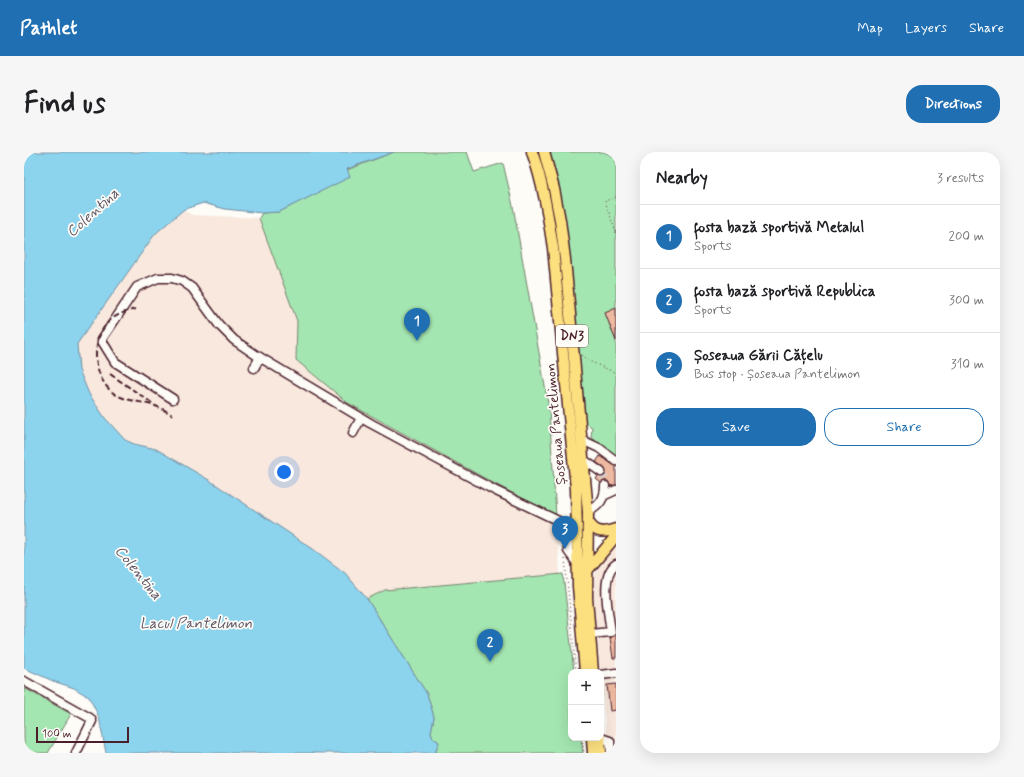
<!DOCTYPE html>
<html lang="en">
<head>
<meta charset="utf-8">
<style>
	body { margin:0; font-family:Mynerve,sans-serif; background:#f6f6f6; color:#202124 }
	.controls { position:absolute; right:12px; bottom:12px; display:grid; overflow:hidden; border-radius:8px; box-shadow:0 4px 16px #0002 }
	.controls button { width:36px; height:36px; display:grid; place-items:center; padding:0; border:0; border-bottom:1px solid #e0e0e0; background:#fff; color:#202124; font:20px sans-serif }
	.scale { position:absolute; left:12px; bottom:10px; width:93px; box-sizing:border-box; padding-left:4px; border:2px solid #4a1f2b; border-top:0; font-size:11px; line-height:14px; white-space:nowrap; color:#4a1f2b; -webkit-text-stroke:3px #fdfcf7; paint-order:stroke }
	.you { position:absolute; left:260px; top:320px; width:14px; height:14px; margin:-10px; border:3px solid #fff; border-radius:50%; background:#1a73e8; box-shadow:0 0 0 6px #1a73e833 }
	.badge { display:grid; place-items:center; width:26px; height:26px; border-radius:50%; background:#1f6fb2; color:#fff; font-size:13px; font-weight:700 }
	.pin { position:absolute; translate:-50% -33px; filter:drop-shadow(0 1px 2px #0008) }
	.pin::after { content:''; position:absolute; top:21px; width:14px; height:12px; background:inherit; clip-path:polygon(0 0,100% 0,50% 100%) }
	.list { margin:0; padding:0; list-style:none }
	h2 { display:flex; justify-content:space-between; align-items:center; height:52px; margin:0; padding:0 16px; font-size:17px }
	h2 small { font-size:13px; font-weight:400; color:#757577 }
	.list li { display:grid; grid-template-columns:26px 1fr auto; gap:12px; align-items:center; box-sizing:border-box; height:64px; padding:0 16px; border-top:1px solid #e0e0e0 }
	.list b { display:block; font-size:15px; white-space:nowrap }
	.list p { margin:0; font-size:13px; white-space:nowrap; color:#757577 }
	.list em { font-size:13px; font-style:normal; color:#757577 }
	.actions { display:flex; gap:8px; padding:12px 16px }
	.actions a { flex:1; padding:9px 0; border:1px solid #1f6fb2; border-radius:16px; text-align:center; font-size:14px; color:#1f6fb2 }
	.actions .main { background:#1f6fb2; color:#fff }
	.map { position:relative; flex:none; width:592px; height:601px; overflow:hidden; border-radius:16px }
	header { display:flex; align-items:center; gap:24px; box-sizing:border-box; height:56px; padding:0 20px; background:#1f6fb2; color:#fff }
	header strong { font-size:19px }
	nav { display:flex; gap:22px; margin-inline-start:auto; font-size:14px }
	.intro { display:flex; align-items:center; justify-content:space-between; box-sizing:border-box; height:96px; padding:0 24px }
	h1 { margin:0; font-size:28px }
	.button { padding:10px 18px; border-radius:16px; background:#1f6fb2; color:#fff; font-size:14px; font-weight:700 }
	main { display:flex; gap:24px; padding:0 24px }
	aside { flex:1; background:#fff; border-radius:16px; box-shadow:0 4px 16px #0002 }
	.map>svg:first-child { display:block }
</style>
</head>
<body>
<header>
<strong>Pathlet</strong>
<nav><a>Map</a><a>Layers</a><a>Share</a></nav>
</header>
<div class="intro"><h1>Find us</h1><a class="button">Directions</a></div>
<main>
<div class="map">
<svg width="592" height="601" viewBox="0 0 592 601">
	<rect width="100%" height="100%" fill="#fdfcf7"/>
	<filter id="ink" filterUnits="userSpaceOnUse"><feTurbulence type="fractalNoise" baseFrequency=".025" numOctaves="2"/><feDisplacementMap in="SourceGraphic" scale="8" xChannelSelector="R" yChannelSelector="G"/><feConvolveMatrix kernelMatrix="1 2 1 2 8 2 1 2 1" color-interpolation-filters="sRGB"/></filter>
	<g filter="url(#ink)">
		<!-- built -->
		<path fill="#f8e8dd" d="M 159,58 L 168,63 L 235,66 L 273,169 L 272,209 L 504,350 L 532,363 L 536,422 L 361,438 L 343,447 L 321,421 L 289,397 L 185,328 L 151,308 L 132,297 L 110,292 L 101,288 L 93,280 L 81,266 L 65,242 L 55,218 L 53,192 L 131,82 Z
			M 592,394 L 592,601 L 584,601 L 569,442 L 571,422 L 576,413 Z"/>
		<!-- green -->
		<path fill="#a4e6b1" stroke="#77826e" d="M 370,0 L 443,0 L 450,20 L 479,11 L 489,54 L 525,257 L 532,363 L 504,350 L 324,251 L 272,208 L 273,169 L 235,66 L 238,61 L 255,60 L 325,25 L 323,18 Z
			M 525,0 L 580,0 L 592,6 L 592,304 L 567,285 L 568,275 L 560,271 L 541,70 L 531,18 Z
			M 539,422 L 550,520 L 547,520 L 547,586 L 557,586 L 559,601 L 412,601 L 412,598 L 415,590 L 409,586 L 407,580 L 410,565 L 403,542 L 343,447 L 361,438 Z
			M 0,536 L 47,562 L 24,601 L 0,601 Z"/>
		<!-- water -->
		<path fill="#8cd4ee" stroke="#728ca0" d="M 8,0 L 370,0 L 323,17 L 326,25 L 255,60 L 238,61 L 201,57 L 179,51 L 159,58 L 131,82 L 53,192 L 55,218 L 65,242 L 81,266 L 101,288 L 110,292 L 132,297 L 185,328 L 289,397 L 321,421 L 343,447 L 403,542 L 410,565 L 407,580 L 409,586 L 415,590 L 412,598 L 412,601 L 82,601 L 75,565 L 65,545 L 50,536 L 29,529 L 0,516 L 0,4 Z"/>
		<!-- building -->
		<path fill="#eeb9a1" stroke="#4a1f2b" d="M 592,156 L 592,189 L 581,161 Z
			M 576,304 L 592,314 L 592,333 L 586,334 L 584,329 L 581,329 L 577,331 L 572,327 L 574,324 L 580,325 L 582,321 L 580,316 L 572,310 Z
			M 592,482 L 592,506 L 589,506 L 586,486 Z
			M 592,532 L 592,558 L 586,559 L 583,533 Z"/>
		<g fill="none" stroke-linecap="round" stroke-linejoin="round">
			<!-- minor-tunnel -->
			<path stroke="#d9d0ce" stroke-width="8" stroke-dasharray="8 4" stroke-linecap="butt" d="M 577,320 L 581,328 L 581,334"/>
			<defs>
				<path id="minor" d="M 230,216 L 236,205
					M 149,247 L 91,210 L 78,189 L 78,187 L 113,135 L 134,126 L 148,126 L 158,129 L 168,136 L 195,173 L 210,188 L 232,203 L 346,271 L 470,338 L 545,374
					M 329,281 L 337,266
					M 558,288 L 575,296 L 592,309
					M 560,308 L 577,320
					M 581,343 L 592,338
					M 564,360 C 575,354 581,347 581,334
					M 547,371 L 544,381 L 544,399 L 553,411
					M 566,482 L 587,480 C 585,462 575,424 592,412
					M 577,523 L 592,521
					M 0,529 L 66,566 L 68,569 L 52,601
					M 577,586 L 586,589 L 587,601"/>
				<path id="major" d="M 508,0 C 519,31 524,63 529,96 L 552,337 L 554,434 L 561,520
					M 520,0 L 530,37 L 536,68 L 541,107 L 564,360 L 563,446 L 569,520
					M 564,369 C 571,382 580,381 592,377
					M 562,420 L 592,384
					M 568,586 L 569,601
					M 576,586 L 577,601"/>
			</defs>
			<!-- minor casing -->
			<use href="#minor" stroke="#4a1f2b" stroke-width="11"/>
			<!-- major casing -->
			<use href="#major" stroke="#4a1f2b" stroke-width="13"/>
			<!-- path -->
			<path stroke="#4a1f2b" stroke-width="1" stroke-dasharray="1 3" stroke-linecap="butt" d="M 592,45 L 581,49 L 592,81
				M 557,203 L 565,209 L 592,221
				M 541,407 L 552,520
				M 558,586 L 560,601"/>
			<!-- minor -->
			<use href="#minor" stroke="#fdfcf7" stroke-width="8"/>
			<!-- major -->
			<use href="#major" stroke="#fce080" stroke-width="10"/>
			<!-- rail -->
			<path stroke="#4a1f2b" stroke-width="2" stroke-dasharray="6 3" stroke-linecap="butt" d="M 112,157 C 104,159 96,161 89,166 C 66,183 67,222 88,240 C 101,250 120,249 134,255 C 139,257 144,260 148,263
				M 86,222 L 128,251"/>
		</g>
	</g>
	<g text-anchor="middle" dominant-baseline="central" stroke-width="3.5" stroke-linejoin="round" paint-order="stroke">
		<!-- shield labels -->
		<rect fill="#fdfcf7" stroke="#806168" stroke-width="1" x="532" y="173" width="32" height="22" rx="3"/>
		<g font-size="13" font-weight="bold" fill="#4a1f2b">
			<text x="548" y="184">DN3</text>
		</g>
		<!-- street labels -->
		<g font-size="14" fill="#4a1f2b" stroke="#fdfcf7">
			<text transform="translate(532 272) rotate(-95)">Șoseaua Pantelimon</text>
		</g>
		<!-- water labels -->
		<g font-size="15" font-style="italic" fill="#5e5566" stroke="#fdfcf7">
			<text transform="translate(69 61) rotate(-42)">Colentina</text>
			<text transform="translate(114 421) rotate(51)">Colentina</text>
			<text x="172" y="472">Lacul Pantelimon</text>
		</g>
	</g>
</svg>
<div class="controls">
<button>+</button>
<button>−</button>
</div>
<div class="scale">100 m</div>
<div class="you"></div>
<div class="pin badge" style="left:393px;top:189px">1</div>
<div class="pin badge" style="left:466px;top:510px">2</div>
<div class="pin badge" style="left:541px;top:397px">3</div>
</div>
<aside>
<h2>Nearby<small>3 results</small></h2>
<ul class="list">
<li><span class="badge">1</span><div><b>fosta bază sportivă Metalul</b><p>Sports</p></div><em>200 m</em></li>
<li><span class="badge">2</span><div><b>fosta bază sportivă Republica</b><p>Sports</p></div><em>300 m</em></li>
<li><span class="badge">3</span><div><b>Șoseaua Gării Cățelu</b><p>Bus stop · Șoseaua Pantelimon</p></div><em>310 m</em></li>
</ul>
<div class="actions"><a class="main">Save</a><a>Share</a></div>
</aside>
</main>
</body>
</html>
